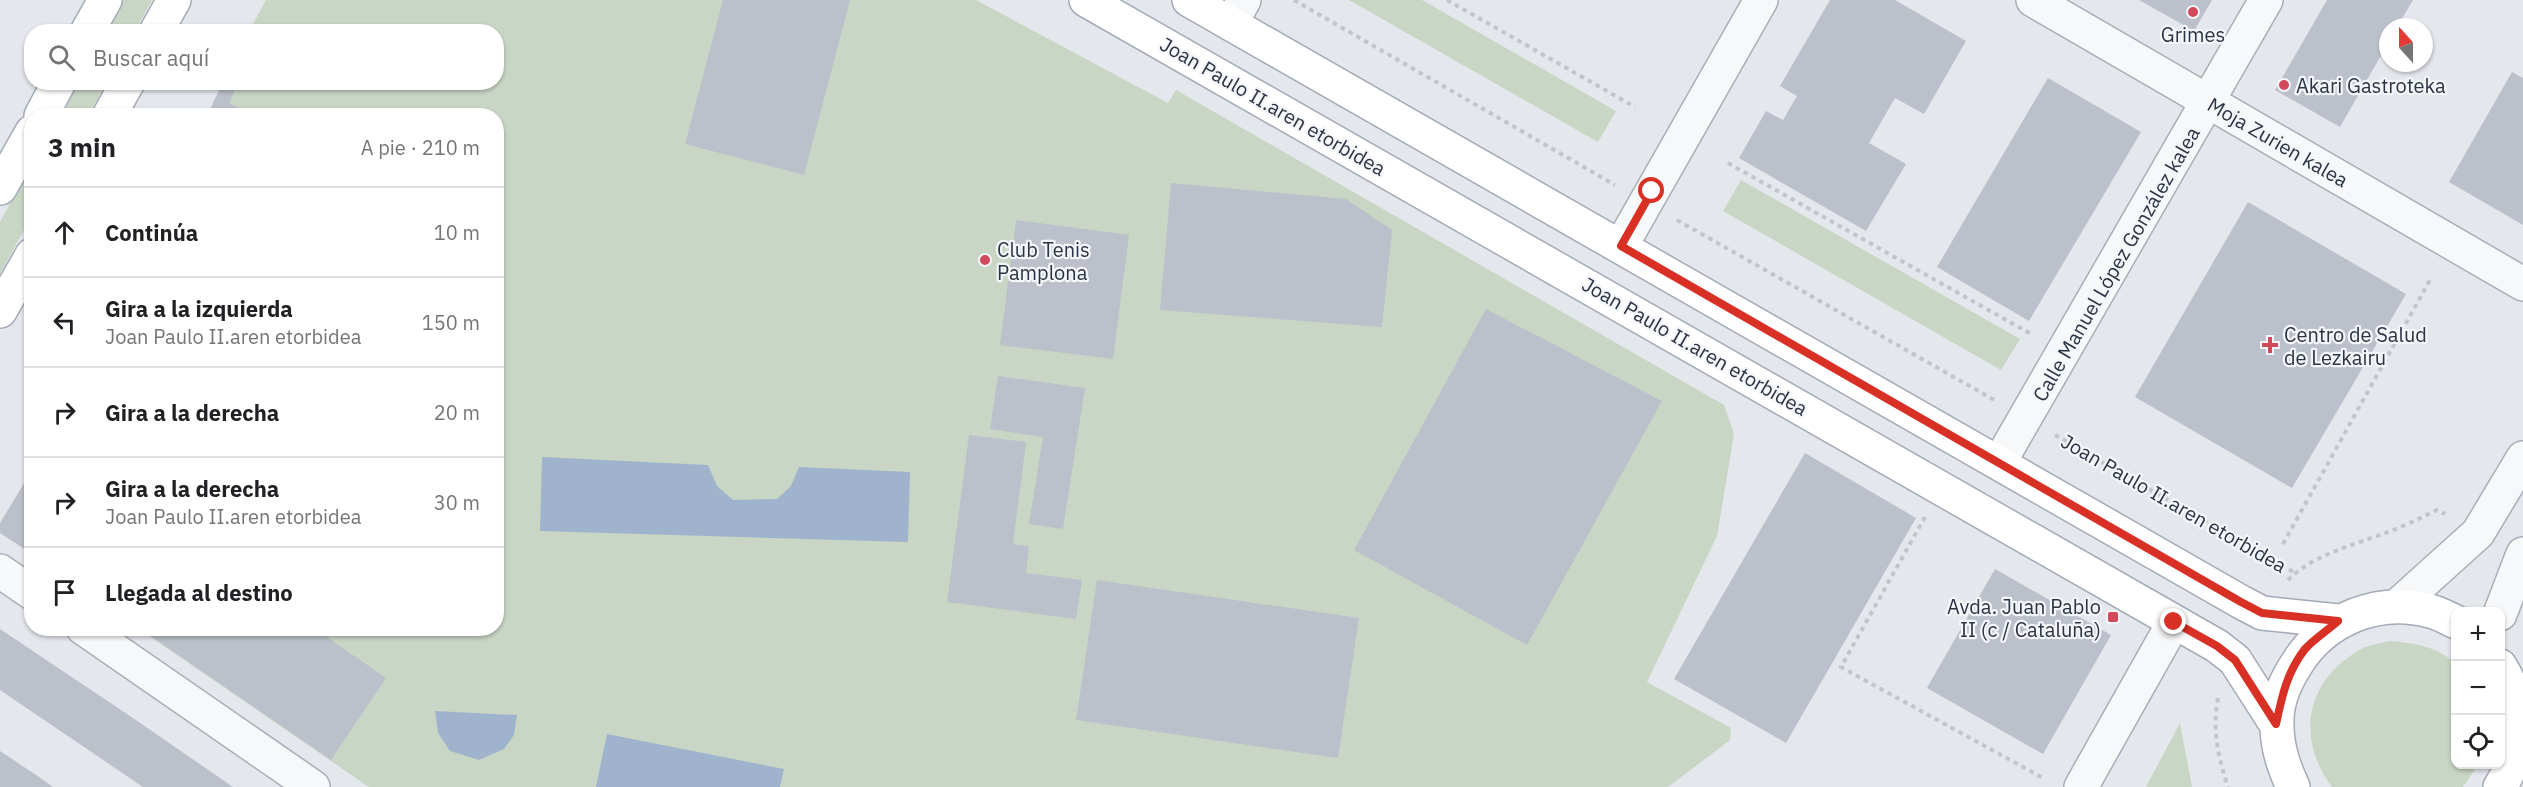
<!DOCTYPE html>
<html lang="es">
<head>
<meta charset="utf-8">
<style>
	body { margin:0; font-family:"IBM Plex Sans",sans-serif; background:#f2f2f2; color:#202124 }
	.controls { position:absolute; right:18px; bottom:18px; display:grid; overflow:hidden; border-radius:12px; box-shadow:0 2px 4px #0004 }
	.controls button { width:54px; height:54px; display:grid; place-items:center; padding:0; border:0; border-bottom:2px solid #e0e0e0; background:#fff; color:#202124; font:30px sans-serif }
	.compass { position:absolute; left:2379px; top:18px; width:54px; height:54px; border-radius:50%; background:#fff; box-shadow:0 2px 4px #0004; rotate:339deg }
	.stop { position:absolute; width:18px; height:18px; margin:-14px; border:4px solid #d93025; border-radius:50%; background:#fff }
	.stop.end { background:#d93025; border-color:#fff; box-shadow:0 2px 6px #0008 }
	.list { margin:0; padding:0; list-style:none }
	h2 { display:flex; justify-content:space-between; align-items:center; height:78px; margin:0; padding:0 24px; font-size:26px }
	h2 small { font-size:20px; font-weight:400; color:#757577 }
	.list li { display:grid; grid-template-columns:39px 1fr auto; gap:18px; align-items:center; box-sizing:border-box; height:90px; padding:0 24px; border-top:2px solid #e0e0e0 }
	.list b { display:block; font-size:22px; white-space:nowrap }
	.list p { margin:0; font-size:20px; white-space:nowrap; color:#757577 }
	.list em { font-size:20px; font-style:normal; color:#757577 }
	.icon { flex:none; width:33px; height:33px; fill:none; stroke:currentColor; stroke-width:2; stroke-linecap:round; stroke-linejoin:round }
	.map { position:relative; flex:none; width:2523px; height:787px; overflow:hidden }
	.search { position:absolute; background:#fff; box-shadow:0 2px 4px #0004; left:24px; top:24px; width:480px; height:66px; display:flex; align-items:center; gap:15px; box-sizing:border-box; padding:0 21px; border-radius:24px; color:#757577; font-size:22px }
	.panel { position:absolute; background:#fff; box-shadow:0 2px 4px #0004; left:24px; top:108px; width:480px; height:528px; border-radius:24px }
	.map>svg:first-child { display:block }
</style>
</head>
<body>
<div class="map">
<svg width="2523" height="787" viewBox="0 0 2523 787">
	<rect width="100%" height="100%" fill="#e4e7ec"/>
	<!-- green -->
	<path fill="#c9d6c5" d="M 123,0 L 152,0 L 135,31 L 106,32 Z
		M 266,0 L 976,0 L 1168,103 L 1176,90 L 1724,405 L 1734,434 L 1717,536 L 1647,682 L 1731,728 L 1730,740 L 1668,787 L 369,787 L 139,629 L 496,628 L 496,116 L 207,115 L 223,83 L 496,82 L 496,32 L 249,31 Z
		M 1349,0 L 1422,0 L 1616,111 L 1598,142 Z
		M 77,83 L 107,83 L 88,115 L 59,116 Z
		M 31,165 L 31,217 L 0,274 L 0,222 Z
		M 1741,180 L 2020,339 L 2001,370 L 1723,211 Z
		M 2389,641 C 2414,643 2436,646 2455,663 L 2456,764 L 2478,765 L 2463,787 L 2332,787 C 2296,739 2305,682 2358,651 C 2366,645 2379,644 2389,641 Z
		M 2180,723 L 2192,787 L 2146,787 Z"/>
	<!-- water -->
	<path fill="#9fb4cc" d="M 542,457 L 708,465 L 717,486 L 733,500 L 777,499 L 791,486 L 799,467 L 910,472 L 908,542 L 540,531 Z
		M 435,711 L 517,715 L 514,735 L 504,749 L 479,760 L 450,751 L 438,733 Z
		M 607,734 L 784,769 L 780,787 L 596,787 Z"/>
	<!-- building -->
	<path fill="#bbc0ca" d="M 723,0 L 850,0 L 804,175 L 685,144 Z
		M 1830,0 L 1895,0 L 1966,41 L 1924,114 L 1895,98 L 1869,143 L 1906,164 L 1866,231 L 1739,158 L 1766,111 L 1783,120 L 1797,96 L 1780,86 Z
		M 2139,0 L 2212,0 L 2194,31 Z
		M 2327,0 L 2413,0 L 2397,27 L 2388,27 L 2388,43 L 2340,127 L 2275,90 Z
		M 2512,72 L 2523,78 L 2523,225 L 2449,182 Z
		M 2048,78 L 2141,132 L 2029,321 L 1937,267 Z
		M 223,82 L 239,82 L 229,103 L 241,109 L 238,116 L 207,116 Z
		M 1171,183 L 1346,199 L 1392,230 L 1382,327 L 1160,310 Z
		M 2248,202 L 2406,294 L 2292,488 L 2135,397 Z
		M 1016,220 L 1129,235 L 1113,359 L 1000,345 Z
		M 1486,309 L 1662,401 L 1527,645 L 1354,550 Z
		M 998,376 L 1085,388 L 1063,529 L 1029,524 L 1043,437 L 990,429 Z
		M 969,435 L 1026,442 L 1013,544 L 1029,546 L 1026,573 L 1082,580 L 1076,619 L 947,602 Z
		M 1805,453 L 1916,518 L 1786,743 L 1674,679 Z
		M 32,470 L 32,554 L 0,533 L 0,523 Z
		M 1995,569 L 2111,635 L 2043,754 L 1927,688 Z
		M 1097,580 L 1359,618 L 1338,758 L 1076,720 Z
		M 139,628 L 314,628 L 386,678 L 331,760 Z
		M 0,629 L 130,716 L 233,787 L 143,787 L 0,690 Z
		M 0,751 L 39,777 L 53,787 L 0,787 Z"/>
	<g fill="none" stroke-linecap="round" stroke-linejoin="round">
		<defs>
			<path id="minor" d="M 2033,0 L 2523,284
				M 1231,24 L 1244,0
				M 1621,246 L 1761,0
				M 1999,463 L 2266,0
				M 0,571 L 32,593
				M 2397,606 L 2478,533 L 2523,458
				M 2500,614 L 2523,554
				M 83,628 L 313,787
				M 2081,787 L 2174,622"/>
			<path id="major" d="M 1086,0 L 2217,646 L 2235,660 L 2276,724
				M 1189,0 L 2241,602 L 2262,613 L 2338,621
				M 87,32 L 105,0
				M 156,32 L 174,0
				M 41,116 L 59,82
				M 109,116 L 128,82
				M 0,188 L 32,132
				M 0,311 L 32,255
				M 2293,787 C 2284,767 2277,748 2277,725 C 2276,704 2285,682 2296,665 C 2324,619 2378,597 2430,611 C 2439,613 2447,618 2456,622
				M 2500,787 C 2523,752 2523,701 2500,666"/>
		</defs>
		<!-- minor casing -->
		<use href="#minor" stroke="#a9aeb7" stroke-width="36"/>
		<!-- major casing -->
		<use href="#major" stroke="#a3abb8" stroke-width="36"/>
		<!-- path -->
		<path stroke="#c2c5cb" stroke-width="4" stroke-dasharray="4.5 4.5" stroke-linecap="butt" d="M 1294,0 L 1615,185
			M 1447,0 L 1635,107
			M 1728,163 L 2031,334
			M 1677,220 L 1996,401
			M 2055,435 L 2295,573
			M 1925,517 L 1841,667 L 2043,778
			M 2283,544 L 2430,280
			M 2288,580 C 2314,554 2352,546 2385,533 C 2403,527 2420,518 2437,510 L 2445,514
			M 2218,698 C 2212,730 2218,757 2228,787"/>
		<!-- minor -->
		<use href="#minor" stroke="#f7f8fa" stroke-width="33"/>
		<!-- major -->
		<use href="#major" stroke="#fff" stroke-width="33"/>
	</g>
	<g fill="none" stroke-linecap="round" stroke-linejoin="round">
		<!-- route -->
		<path stroke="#d93025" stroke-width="8" d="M 1652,191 L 1621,246 L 2241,602 L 2262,613 L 2338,621 C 2328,630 2314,639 2305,649 C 2287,672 2282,696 2276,724 L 2235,660 L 2217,646 L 2174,622"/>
	</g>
	<!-- markers -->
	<g fill="#d1495b" stroke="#f4f6f9" stroke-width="2">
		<circle cx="2193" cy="12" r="6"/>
		<circle cx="2284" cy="85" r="6"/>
		<circle cx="985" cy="260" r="6"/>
		<path d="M2267 336h6v6h6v6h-6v6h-6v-6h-6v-6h6z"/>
		<rect x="2107" y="611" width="12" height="12" rx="3"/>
	</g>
	<g text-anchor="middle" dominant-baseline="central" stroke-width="4.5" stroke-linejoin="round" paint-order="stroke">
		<!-- poi labels -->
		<g font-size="20" fill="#2b3445" stroke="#f4f6f9" text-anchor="start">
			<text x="2193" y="34" text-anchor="middle">Grimes</text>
			<text x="2296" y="85">Akari Gastroteka</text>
			<text x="997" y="249">Club Tenis<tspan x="997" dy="23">Pamplona</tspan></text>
			<text x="2284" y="334">Centro de Salud<tspan x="2284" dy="23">de Lezkairu</tspan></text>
			<text x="2101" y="606" text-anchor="end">Avda. Juan Pablo<tspan x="2101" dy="23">II (c / Cataluña)</tspan></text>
		</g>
		<!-- street labels -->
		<g font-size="20" fill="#2b3445" stroke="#f4f6f9">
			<text transform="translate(1273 106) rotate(30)">Joan Paulo II.aren etorbidea</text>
			<text transform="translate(2278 142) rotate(30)">Moja Zurien kalea</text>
			<text transform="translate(2116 264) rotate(-60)">Calle Manuel López González kalea</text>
			<text transform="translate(1695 346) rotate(30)">Joan Paulo II.aren etorbidea</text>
			<text transform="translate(2174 503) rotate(30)">Joan Paulo II.aren etorbidea</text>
		</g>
	</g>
</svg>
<div class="controls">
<button>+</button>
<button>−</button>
<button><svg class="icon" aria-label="locate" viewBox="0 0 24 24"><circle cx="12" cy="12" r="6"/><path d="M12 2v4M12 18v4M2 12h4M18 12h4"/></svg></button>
</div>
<svg class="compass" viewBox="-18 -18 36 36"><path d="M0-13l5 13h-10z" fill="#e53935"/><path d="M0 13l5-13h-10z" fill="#757577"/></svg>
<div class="stop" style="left:1652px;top:191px"></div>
<div class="stop end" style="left:2174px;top:622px"></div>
<div class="search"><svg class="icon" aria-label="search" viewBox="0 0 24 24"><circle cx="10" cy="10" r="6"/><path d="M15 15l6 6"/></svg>Buscar aquí</div>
<section class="panel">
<h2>3 min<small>A pie · 210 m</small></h2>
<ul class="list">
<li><svg class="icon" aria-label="ahead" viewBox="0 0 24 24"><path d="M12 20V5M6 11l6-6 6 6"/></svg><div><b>Continúa</b></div><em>10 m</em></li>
<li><svg class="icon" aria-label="left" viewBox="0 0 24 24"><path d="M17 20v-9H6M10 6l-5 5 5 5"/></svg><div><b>Gira a la izquierda</b><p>Joan Paulo II.aren etorbidea</p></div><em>150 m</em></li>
<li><svg class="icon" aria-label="right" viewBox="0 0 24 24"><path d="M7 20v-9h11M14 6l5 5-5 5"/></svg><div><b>Gira a la derecha</b></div><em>20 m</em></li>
<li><svg class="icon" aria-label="right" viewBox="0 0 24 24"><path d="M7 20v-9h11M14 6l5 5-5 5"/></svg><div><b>Gira a la derecha</b><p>Joan Paulo II.aren etorbidea</p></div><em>30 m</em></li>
<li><svg class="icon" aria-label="arrive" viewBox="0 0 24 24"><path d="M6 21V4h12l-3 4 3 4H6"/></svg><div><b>Llegada al destino</b></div></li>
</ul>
</section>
</div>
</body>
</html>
